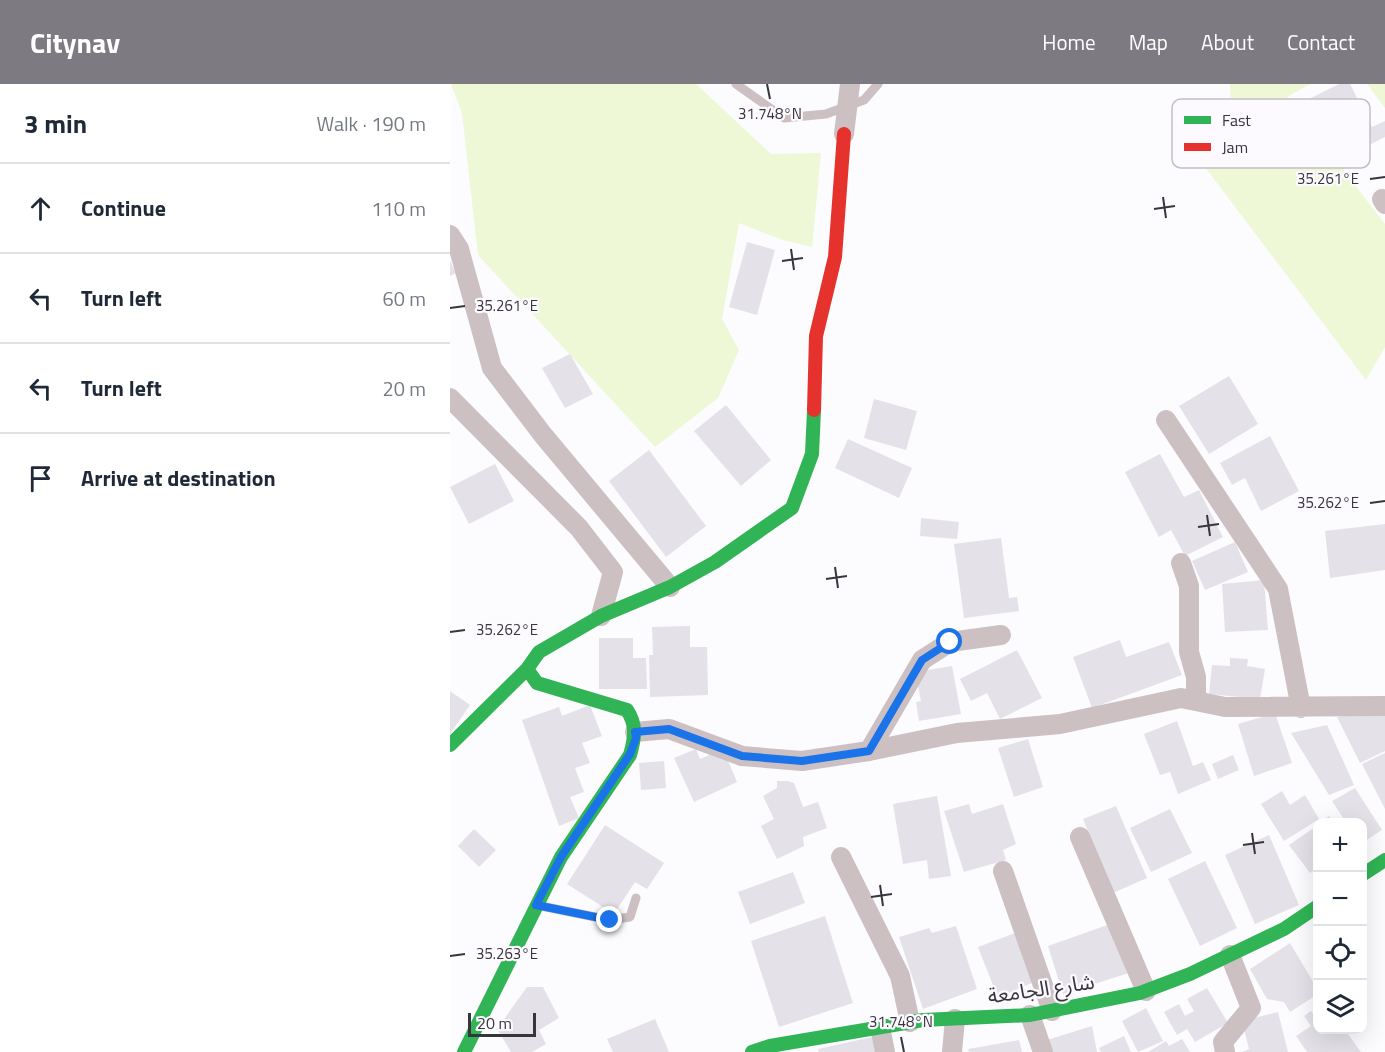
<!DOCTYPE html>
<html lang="en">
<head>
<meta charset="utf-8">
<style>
	body { margin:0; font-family:"Titillium Web","Noto Sans Arabic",sans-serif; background:#f2f2f3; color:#1f2937 }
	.controls { position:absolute; right:18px; bottom:18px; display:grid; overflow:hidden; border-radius:12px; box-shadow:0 6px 24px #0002 }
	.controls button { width:54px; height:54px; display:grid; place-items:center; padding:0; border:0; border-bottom:2px solid #e0e1e3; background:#fff; color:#1f2937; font:30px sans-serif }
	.scale { position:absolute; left:18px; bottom:15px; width:68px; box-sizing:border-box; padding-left:6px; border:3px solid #38353d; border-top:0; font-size:16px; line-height:21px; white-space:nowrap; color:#38353d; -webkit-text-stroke:4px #fcfaff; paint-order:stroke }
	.stop { position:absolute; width:18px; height:18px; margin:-14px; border:4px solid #1a73e8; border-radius:50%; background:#fff }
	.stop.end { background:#1a73e8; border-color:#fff; box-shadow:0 2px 6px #0008 }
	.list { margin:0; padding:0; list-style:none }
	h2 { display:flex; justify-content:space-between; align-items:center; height:78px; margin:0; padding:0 24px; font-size:26px }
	h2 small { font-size:20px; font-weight:400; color:#747a83 }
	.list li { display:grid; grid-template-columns:39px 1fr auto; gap:18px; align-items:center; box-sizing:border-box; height:90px; padding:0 24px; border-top:2px solid #e0e1e3 }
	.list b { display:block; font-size:22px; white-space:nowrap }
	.list em { font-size:20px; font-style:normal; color:#747a83 }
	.icon { flex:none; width:33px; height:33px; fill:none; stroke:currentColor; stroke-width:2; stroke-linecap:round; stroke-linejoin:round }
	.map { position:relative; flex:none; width:935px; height:968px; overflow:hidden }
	header { display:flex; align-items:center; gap:36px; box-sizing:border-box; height:84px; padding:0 30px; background:#7d7a81; color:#fff }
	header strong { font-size:28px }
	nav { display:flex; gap:33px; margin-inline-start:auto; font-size:21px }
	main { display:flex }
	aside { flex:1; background:#fff }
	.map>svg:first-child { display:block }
</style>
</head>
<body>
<header>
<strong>Citynav</strong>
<nav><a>Home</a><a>Map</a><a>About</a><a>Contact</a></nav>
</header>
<main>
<aside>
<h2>3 min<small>Walk · 190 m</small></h2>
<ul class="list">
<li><svg class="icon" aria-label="ahead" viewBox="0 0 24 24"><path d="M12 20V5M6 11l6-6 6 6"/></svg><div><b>Continue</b></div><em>110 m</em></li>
<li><svg class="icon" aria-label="left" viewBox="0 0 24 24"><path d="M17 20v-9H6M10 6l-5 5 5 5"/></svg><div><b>Turn left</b></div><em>60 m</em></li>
<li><svg class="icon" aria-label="left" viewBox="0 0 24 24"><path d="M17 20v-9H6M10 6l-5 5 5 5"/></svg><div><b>Turn left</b></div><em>20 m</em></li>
<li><svg class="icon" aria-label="arrive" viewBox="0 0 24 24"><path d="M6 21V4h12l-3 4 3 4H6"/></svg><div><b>Arrive at destination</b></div></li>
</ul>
</aside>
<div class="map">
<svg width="935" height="968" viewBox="0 0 935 968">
	<rect width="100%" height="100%" fill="#fcfbfe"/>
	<!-- green -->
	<path fill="#eef7d6" d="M 1,0 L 246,0 L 321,70 L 371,69 L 362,163 L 333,156 L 289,139 L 272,235 L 289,266 L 268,314 L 205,363 L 28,171 L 12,29 Z
		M 780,0 L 860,0 L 837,13 L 935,140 L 935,263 L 916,296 L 730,50 L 781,38 Z
		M 917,0 L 935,0 L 935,24 Z"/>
	<!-- building -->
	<path fill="#e4e2e8" d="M 889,0 L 900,0 L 922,43 L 935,37 L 935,53 L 882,80 L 851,19 Z
		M 297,158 L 325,166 L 307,231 L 279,223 Z
		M 0,177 L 6,189 L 0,192 Z
		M 120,270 L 143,310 L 115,324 L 92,284 Z
		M 779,292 L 808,340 L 759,370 L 729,322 Z
		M 424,315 L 467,327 L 456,366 L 414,354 Z
		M 276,321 L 321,376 L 291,402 L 244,347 Z
		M 820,352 L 849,407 L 811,427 L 795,394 L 782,401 L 770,379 Z
		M 398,355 L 462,384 L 449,414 L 385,384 Z
		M 199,366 L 256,442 L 216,473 L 159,397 Z
		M 710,370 L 734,413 L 749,406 L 773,453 L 735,472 L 721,446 L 709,453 L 675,388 Z
		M 45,380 L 64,417 L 19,440 L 0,403 Z
		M 471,434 L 509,438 L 507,455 L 470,452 Z
		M 935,440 L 935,486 L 880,494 L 875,447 Z
		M 551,454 L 559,514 L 567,513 L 569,527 L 514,534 L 504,460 Z
		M 785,458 L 798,488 L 755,506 L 742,477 Z
		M 814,496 L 818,546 L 775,548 L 772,500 Z
		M 240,542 L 240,563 L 257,563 L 258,611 L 200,613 L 199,571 L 203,571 L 202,543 Z
		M 149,554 L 183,554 L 183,574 L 196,574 L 197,605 L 149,605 Z
		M 670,556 L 676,573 L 719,558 L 732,591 L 642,624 L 623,573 Z
		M 567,566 L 592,614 L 550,635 L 537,609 L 521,617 L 510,595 Z
		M 780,574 L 798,575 L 797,582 L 815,585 L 810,615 L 759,610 L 762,581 L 780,582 Z
		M 502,582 L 511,630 L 469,637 L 466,618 L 471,617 L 465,588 Z
		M 0,607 L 20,621 L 0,650 Z
		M 140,621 L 152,652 L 132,659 L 140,679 L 125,684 L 134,708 L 120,713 L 129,734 L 109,742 L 72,636 L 109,623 L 112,632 Z
		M 935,625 L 935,667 L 910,679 L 887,633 Z
		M 825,629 L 842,679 L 804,692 L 788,640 Z
		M 727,637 L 743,682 L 753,678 L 761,696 L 728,710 L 720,688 L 710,691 L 694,650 Z
		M 877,641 L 904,701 L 879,711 L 841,649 Z
		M 578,655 L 593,703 L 564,713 L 548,664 Z
		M 246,665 L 250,675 L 273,665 L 287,698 L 244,718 L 224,674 Z
		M 935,669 L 935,725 L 912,680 Z
		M 783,671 L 789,686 L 768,695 L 762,680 Z
		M 214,677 L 216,704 L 191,706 L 189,679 Z
		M 327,697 L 338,697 L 344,699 L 353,723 L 368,718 L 377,744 L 353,753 L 354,762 L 327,775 L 311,742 L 324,735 L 313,712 L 327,704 Z
		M 905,704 L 932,746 L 912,759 L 912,738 L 896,738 L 882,717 Z
		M 832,707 L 840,721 L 855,711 L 869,735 L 834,757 L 811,720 Z
		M 487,712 L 501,792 L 479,795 L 477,776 L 453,780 L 443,720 Z
		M 519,720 L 522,730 L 553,720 L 566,760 L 553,766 L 556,776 L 514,788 L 494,727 Z
		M 666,722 L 697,794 L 663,809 L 633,735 Z
		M 720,725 L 742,769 L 701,788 L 680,744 Z
		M 879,732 L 884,738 L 870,738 Z
		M 155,741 L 214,779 L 197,805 L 185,798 L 164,830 L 117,800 Z
		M 868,741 L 868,783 L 860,789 L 839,761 Z
		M 24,745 L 46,766 L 29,783 L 8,762 Z
		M 819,751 L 849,821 L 805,840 L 775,771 Z
		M 755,777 L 787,844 L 750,862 L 718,795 Z
		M 343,788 L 355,819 L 300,840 L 288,808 Z
		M 375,832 L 403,919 L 329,943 L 301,857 Z
		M 663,839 L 679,889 L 613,910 L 598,862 Z
		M 506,842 L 527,905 L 473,925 L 449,853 L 479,844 L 482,849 Z
		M 565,849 L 584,898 L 548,914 L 528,863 Z
		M 840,859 L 868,906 L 868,910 L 840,928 L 834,918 L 817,915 L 800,885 Z
		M 77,903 L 93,903 L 109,934 L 89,946 L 96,960 L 82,968 L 61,968 L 47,945 Z
		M 757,904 L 778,939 L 745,958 L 737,945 L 727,951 L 714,928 L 729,920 L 735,932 L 744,927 L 737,915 Z
		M 696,924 L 713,957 L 688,968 L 672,937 Z
		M 861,927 L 868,937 L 868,946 L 895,946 L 911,968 L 857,968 L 846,952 L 861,942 L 854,932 Z
		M 828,928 L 838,968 L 792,968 L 799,965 L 792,937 Z
		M 205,935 L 219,968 L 163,968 L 157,955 Z
		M 642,942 L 647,968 L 601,968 L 597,956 Z
		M 674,952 L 681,968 L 651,968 L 649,964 Z
		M 422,953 L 425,968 L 369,968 L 368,965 Z
		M 732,955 L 740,968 L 698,968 L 716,957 L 719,962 Z
		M 569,956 L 572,968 L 519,968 L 518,965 Z"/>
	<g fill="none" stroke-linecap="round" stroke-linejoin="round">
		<!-- lane -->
		<path stroke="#ccc0c3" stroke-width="9" d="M 286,0 L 334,34 L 376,30 L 414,16 L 428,0
			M 91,822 L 160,836 L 180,833 L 186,814"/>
		<!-- street -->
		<path stroke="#ccc0c3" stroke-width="20" d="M 394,50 L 400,0
			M 932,115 L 935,120
			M 0,151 L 9,165 L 42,284 L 93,351 L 220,503
			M 0,314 L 129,444 L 163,488 L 151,532
			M 716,336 L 828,505 L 851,624
			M 731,479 L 739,502 L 739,568 L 746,593 L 746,617
			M 185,648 L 219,645 L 292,672 L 352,677 L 419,667 L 507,649 L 610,640 L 731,614 L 775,623 L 935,622
			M 419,667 L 472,576 L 500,558 L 551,551
			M 630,753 L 696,907
			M 391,773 L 450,892 L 460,938
			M 553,787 L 602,927
			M 580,931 L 593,968
			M 430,943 L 435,968
			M 502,968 L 505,935
			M 775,968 L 773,958 L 801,924 L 780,871"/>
		<!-- fast -->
		<path stroke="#30b455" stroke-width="14" d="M 0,661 L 77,585 L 89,568 L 151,532 L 220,503 L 265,478 L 342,424 L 362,370 L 364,326
			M 912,791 L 935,776
			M 14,968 L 111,773 L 180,671 C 185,654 187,641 177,626 L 87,599 L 77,585
			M 302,968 L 320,962 L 473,936 L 580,931 L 690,909 L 740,890 L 834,845 L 868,822"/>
		<!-- jam -->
		<path stroke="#e5322d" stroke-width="14" d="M 364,326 L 366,252 L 385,173 L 394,50"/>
	</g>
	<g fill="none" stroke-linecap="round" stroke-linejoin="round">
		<!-- route -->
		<path stroke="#1a73e8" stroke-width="8" d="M 160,836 L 86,821 L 111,773 L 180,670 L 186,654 L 185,648 L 219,645 L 292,672 L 352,677 L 419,667 L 472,576 L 500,558"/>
	</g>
	<!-- ticks -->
	<path fill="none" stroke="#38353d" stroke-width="2" d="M 317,0 L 320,15M 920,95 L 935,93M 713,113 L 716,134M 704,125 L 725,122M 341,165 L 344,186M 332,177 L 353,174M 0,224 L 15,222M 920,419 L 935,417M 757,431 L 760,452M 748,443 L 769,440M 385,483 L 388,504M 376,495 L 397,492M 0,548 L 15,546M 802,749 L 805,770M 793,761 L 814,758M 430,801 L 433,822M 421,813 L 442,810M 0,872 L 15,870M 451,953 L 454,968"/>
	<g text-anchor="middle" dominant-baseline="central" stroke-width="4.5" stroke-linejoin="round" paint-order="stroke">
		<!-- street labels -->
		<g font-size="21" fill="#38353d" stroke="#fcfaff">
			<text transform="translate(591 904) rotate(-8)">شارع الجامعة</text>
		</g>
	</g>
	<!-- legend -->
	<rect x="722" y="15" width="198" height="69" rx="9" fill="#fcfaff" stroke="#c1bfc5" stroke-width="1.5"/>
	<rect x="734" y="32" width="27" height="8" fill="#30b455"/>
	<rect x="734" y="59" width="27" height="8" fill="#e5322d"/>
	<g font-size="16" fill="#38353d">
		<text x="772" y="42">Fast</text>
		<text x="772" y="69">Jam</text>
	</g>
	<g font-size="15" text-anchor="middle" fill="#38353d" stroke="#fcfaff" stroke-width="4.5" stroke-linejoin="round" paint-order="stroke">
		<text x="320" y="35">31.748°N</text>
		<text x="878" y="100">35.261°E</text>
		<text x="57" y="227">35.261°E</text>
		<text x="878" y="424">35.262°E</text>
		<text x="57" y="551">35.262°E</text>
		<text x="57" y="875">35.263°E</text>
		<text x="451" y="943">31.748°N</text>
	</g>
</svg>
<div class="controls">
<button>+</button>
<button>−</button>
<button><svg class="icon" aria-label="locate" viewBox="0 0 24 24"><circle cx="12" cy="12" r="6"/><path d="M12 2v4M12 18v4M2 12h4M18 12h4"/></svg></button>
<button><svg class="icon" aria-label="layers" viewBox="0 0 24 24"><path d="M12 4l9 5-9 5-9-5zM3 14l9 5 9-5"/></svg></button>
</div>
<div class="scale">20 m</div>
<div class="stop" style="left:500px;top:558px"></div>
<div class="stop end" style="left:160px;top:836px"></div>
</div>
</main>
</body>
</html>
